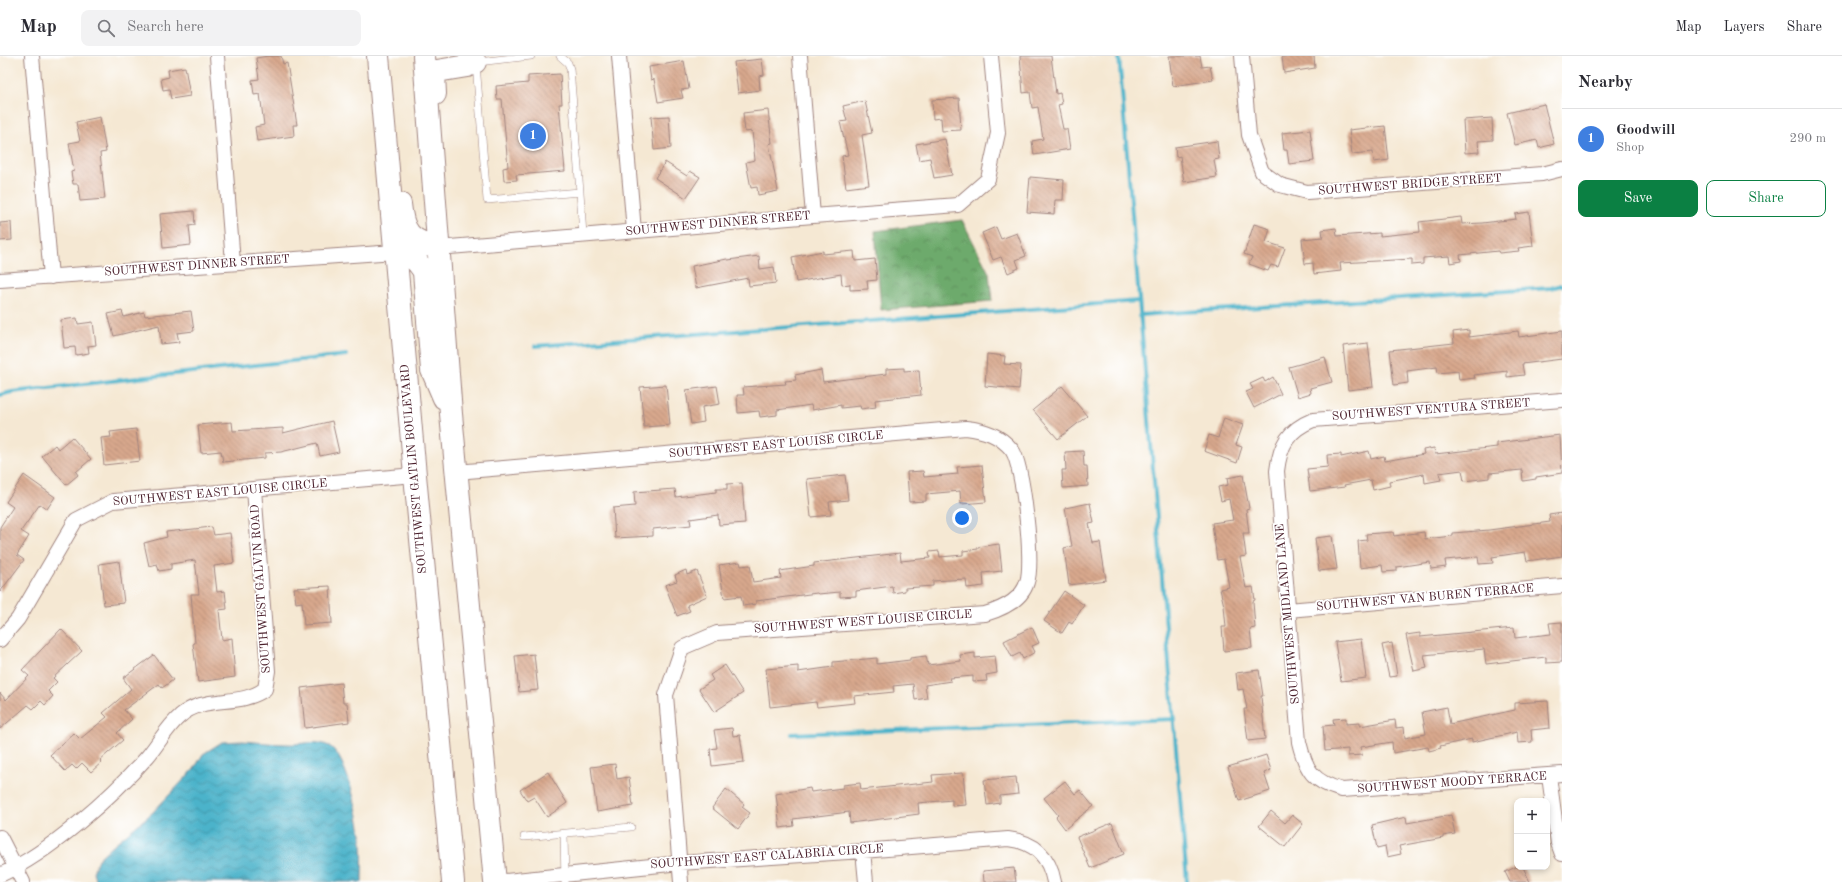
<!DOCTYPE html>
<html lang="en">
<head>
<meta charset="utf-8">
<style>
	body { margin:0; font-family:"Old Standard TT",serif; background:#f2f2f3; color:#2b2b33 }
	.controls { position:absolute; right:12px; bottom:12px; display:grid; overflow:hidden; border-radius:8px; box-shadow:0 2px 6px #0003 }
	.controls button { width:36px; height:36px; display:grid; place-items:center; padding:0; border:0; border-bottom:1px solid #e1e1e2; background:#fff; color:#2b2b33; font:20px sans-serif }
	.you { position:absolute; left:962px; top:462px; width:14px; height:14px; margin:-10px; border:3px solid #fff; border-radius:50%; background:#1a73e8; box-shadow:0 0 0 6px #1a73e833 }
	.badge { display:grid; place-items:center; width:26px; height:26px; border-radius:50%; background:#0b8043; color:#fff; font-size:13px; font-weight:700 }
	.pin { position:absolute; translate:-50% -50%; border:2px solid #fff; box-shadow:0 1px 4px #0006 }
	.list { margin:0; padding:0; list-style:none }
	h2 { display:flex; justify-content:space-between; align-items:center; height:52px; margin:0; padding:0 16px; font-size:17px }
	h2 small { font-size:13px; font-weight:400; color:#7c7c81 }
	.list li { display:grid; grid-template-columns:26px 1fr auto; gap:12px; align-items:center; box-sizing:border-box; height:60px; padding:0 16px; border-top:1px solid #e1e1e2 }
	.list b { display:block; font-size:15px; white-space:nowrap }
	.list p { margin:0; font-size:13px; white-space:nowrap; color:#7c7c81 }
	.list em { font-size:13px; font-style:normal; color:#7c7c81 }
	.actions { display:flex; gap:8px; padding:12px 16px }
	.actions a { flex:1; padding:9px 0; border:1px solid #0b8043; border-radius:8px; text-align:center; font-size:14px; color:#0b8043 }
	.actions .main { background:#0b8043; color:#fff }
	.icon { flex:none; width:22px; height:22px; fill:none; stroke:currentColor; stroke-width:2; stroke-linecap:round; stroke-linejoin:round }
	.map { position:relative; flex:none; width:1562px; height:826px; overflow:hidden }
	header { display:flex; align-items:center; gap:24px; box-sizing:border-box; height:56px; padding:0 20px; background:#fff; border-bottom:1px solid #e1e1e2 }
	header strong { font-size:19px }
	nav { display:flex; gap:22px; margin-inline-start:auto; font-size:14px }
	.search { width:280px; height:36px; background:#f2f2f3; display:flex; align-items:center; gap:10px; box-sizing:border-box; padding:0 14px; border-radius:8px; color:#7c7c81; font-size:15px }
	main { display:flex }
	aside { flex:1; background:#fff }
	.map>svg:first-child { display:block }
</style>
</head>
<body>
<header>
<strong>Map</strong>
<div class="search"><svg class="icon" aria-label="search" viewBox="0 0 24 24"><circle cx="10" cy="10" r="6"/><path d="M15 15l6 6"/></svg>Search here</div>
<nav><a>Map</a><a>Layers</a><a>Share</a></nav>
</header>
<main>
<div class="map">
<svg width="1562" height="826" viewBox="0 0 1562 826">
	<defs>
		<pattern id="forest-crowns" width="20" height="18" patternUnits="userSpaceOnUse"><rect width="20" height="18" fill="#6daa6c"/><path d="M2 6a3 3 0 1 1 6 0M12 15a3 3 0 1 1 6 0" fill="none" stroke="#5c8a59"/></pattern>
		<pattern id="water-waves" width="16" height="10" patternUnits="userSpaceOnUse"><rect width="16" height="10" fill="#4bb3ca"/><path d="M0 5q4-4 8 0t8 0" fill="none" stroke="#4091a4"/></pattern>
		<pattern id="building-back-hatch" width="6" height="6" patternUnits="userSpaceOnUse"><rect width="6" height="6" fill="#d8a88d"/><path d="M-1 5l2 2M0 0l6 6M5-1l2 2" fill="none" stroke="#b18873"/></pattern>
	</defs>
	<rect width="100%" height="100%" fill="#fff"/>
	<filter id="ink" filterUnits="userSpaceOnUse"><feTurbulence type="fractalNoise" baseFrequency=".025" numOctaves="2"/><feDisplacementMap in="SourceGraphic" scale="8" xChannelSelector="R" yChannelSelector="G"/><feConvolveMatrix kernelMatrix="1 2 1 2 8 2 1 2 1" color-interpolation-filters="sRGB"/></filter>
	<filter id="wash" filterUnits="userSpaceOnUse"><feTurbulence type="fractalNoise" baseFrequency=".012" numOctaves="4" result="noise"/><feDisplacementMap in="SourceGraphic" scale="16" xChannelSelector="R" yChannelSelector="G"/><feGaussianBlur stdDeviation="0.9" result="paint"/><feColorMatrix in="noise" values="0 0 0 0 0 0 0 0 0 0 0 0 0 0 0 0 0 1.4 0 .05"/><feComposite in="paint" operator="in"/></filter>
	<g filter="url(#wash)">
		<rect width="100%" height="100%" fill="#f5e8d3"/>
		<!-- forest -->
		<path fill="url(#forest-crowns)" stroke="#5c644c" d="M 962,164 L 989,217 L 992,245 L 881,254 L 875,175 Z"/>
		<!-- water -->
		<path fill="url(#water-waves)" stroke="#4a697a" d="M 242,685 C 257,686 272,688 287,688 C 302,689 315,683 329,690 C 347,698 362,771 362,789 C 363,802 362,814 362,826 L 96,826 L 93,816 L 98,803 L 113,789 L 152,757 L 194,713 L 203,698 L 222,686 Z"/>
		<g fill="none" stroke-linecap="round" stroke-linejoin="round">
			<!-- stream -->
			<path stroke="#4bb3ca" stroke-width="4" d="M 1119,0 L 1187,826
				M 1140,259 L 1551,232 L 1562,229
				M 535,290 L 1139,245
				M 0,339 L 12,336 L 346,299
				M 792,678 L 1174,663"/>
		</g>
		<g id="blocks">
			<!-- building -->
			<path fill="url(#building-back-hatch)" d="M 268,0 L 281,0 L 283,8 L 287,7 L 297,69 L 293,69 L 294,80 L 257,85 L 255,71 L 264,69 L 260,38 L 254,39 L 252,24 L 259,23 L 256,2 Z
				M 1020,0 L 1051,0 L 1056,38 L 1060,37 L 1062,48 L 1058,49 L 1063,73 L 1067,73 L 1070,93 L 1034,99 L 1032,85 L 1043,83 L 1038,51 L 1032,52 L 1030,36 L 1023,37 Z
				M 1169,0 L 1200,0 L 1202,11 L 1210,10 L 1213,24 L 1173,30 Z
				M 1290,0 L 1314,0 L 1315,12 L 1284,17 L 1282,1 Z
				M 762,3 L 764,19 L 759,20 L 760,34 L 738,37 L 734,6 Z
				M 684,5 L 689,33 L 681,34 L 683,42 L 658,46 L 654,23 L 651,24 L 649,11 Z
				M 185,11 L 190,40 L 171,43 L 169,33 L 163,34 L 161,23 L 169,21 L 168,14 Z
				M 560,18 L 562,48 L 559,48 L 565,115 L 516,119 L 517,124 L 504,125 L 503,112 L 508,111 L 502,43 L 497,43 L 496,30 L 528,27 L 528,20 Z
				M 959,42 L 961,74 L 942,75 L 941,62 L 933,63 L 932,44 Z
				M 865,45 L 872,77 L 862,79 L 869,129 L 846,132 L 842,100 L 848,99 L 840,66 L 847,65 L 843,50 Z
				M 1544,48 L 1554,88 L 1539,92 L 1537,84 L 1515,89 L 1507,57 Z
				M 768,54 L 772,87 L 769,88 L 778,135 L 758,139 L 757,131 L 751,132 L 746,106 L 755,104 L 752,75 L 745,76 L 743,57 Z
				M 669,60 L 671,92 L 654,94 L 651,61 Z
				M 100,61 L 106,96 L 100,97 L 105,143 L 80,145 L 78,128 L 73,128 L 71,116 L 74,115 L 69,87 L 80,85 L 76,66 Z
				M 1492,62 L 1493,84 L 1478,85 L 1479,96 L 1465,97 L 1463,64 Z
				M 1385,70 L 1389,104 L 1374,106 L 1373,96 L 1352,98 L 1349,74 Z
				M 1310,74 L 1314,105 L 1289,108 L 1287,94 L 1284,94 L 1282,77 Z
				M 945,83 L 952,119 L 934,122 L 930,102 L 919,104 L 916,88 Z
				M 1217,85 L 1219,103 L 1214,104 L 1217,121 L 1184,126 L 1180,100 L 1176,101 L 1175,91 Z
				M 665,106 L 687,120 L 690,115 L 700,121 L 686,142 L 655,122 Z
				M 1030,121 L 1064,124 L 1063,144 L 1055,144 L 1054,158 L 1027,156 Z
				M 194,155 L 195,169 L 189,170 L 191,189 L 163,192 L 160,158 Z
				M 1529,156 L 1533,190 L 1518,192 L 1519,195 L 1499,197 L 1498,195 L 1460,199 L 1461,205 L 1450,207 L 1449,200 L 1423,202 L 1423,208 L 1412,209 L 1412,203 L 1340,207 L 1341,215 L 1314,218 L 1313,207 L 1305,208 L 1302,183 L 1323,181 L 1322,174 L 1336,172 L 1337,180 L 1380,177 L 1380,180 L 1420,176 L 1419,166 L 1461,161 L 1462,168 L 1482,167 L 1516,163 L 1515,158 Z
				M 11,166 L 12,184 L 0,185 L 0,167 Z
				M 1254,168 L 1270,173 L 1266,186 L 1285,192 L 1278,211 L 1271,209 L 1268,215 L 1249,208 L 1252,201 L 1244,198 Z
				M 996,171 L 1001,183 L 1017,177 L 1026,200 L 1016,204 L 1019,212 L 1008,217 L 1001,201 L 993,204 L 982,177 Z
				M 823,195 L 823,198 L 854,195 L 855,205 L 875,203 L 877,224 L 867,225 L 868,233 L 850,234 L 850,228 L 842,229 L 841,218 L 796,226 L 792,201 Z
				M 759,200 L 760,213 L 774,211 L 776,227 L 749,230 L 748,222 L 696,232 L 692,210 L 727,203 L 728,204 Z
				M 122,255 L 124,261 L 144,256 L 145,260 L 191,255 L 194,275 L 177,277 L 179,286 L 161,288 L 159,269 L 114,280 L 108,258 Z
				M 77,262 L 78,268 L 93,266 L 96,289 L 88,290 L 89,297 L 76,299 L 75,291 L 64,292 L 61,264 Z
				M 1469,274 L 1469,281 L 1518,275 L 1519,281 L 1562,275 L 1562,303 L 1522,308 L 1524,319 L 1507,321 L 1507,315 L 1474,319 L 1475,322 L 1459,324 L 1458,315 L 1438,317 L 1437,311 L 1407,315 L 1408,327 L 1394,329 L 1390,294 L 1454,287 L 1453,276 Z
				M 1368,287 L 1373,331 L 1348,334 L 1343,290 Z
				M 987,298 L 1005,300 L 1004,308 L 1021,309 L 1019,333 L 985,330 Z
				M 1325,301 L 1332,326 L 1310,332 L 1311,337 L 1298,341 L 1289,311 Z
				M 904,312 L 904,315 L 919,314 L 921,339 L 875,344 L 876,351 L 861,353 L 860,350 L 841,352 L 841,349 L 812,354 L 811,349 L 777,354 L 777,359 L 760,361 L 759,355 L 738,357 L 737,339 L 744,339 L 743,331 L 786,328 L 785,325 L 796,324 L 795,319 L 821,314 L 823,326 L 886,318 L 886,313 Z
				M 1273,321 L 1281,338 L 1254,352 L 1246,336 L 1253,333 L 1250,328 L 1263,322 L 1265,326 Z
				M 666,329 L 670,369 L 644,371 L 640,331 Z
				M 717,330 L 720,348 L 702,351 L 704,366 L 691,368 L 686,334 Z
				M 1062,330 L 1087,360 L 1058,383 L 1033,354 Z
				M 1224,362 L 1243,369 L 1236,389 L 1242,391 L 1237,407 L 1204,395 L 1209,379 L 1218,382 Z
				M 332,365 L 339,396 L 320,400 L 317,387 L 281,396 L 265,397 L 265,402 L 223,406 L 221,395 L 201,397 L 198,369 L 232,366 L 233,375 L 283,372 L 283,377 Z
				M 136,373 L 140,405 L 104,409 L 101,382 L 111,381 L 110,376 Z
				M 1560,379 L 1562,417 L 1536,421 L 1536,423 L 1523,425 L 1522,414 L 1489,417 L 1489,422 L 1464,425 L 1462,414 L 1439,417 L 1441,424 L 1425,427 L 1424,418 L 1389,425 L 1390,430 L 1373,434 L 1371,424 L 1344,429 L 1345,431 L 1310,435 L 1307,413 L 1328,411 L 1327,399 L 1341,398 L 1341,401 L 1369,395 L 1371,403 L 1384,400 L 1385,405 L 1424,398 L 1423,394 L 1434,392 L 1435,398 L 1497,391 L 1497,387 Z
				M 72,381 L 91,403 L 76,416 L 78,419 L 66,429 L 42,400 L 55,389 L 58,393 Z
				M 1083,395 L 1084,410 L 1087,410 L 1088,430 L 1063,432 L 1062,414 L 1066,414 L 1065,396 Z
				M 982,409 L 986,446 L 961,448 L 960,435 L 926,438 L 926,445 L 909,446 L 907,416 L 923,415 L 924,421 L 958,418 L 957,411 Z
				M 24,419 L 55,441 L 47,453 L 40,448 L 21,475 L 29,480 L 17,499 L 24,504 L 0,536 L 0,471 L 13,451 L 6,446 Z
				M 845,419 L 848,444 L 829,446 L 831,459 L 811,461 L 807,423 Z
				M 1243,419 L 1249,452 L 1246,453 L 1249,477 L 1243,477 L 1246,500 L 1240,501 L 1246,532 L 1253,531 L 1255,544 L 1253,545 L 1255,572 L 1250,573 L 1252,592 L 1224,595 L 1222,571 L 1226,571 L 1224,550 L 1220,533 L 1229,531 L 1224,503 L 1217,504 L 1212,467 L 1233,464 L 1229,443 L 1221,445 L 1218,431 L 1228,429 L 1227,422 Z
				M 742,427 L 745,467 L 719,469 L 718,459 L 690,463 L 691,469 L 653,473 L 653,480 L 615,482 L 613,452 L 635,450 L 634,436 L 675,433 L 676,441 L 716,436 L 716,433 L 727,433 L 727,428 Z
				M 1090,447 L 1094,467 L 1089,468 L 1093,487 L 1100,486 L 1106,524 L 1069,529 L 1064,492 L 1072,490 L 1065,452 Z
				M 1562,457 L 1562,500 L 1527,505 L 1525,496 L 1492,501 L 1493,507 L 1479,508 L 1478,501 L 1445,504 L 1446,511 L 1431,513 L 1430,506 L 1397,511 L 1397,515 L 1383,516 L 1382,509 L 1360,512 L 1358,485 L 1367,484 L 1366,478 L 1393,476 L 1394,480 L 1424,476 L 1425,483 L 1453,480 L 1453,477 L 1489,474 L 1550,466 L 1549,459 Z
				M 212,471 L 214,479 L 230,477 L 234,507 L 214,510 L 217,536 L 225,535 L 227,553 L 219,554 L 222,584 L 232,582 L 235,621 L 198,626 L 193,588 L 195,587 L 191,538 L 199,538 L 195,504 L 171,508 L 171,513 L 159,515 L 157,508 L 149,510 L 144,487 L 167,481 L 166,476 Z
				M 1332,480 L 1337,513 L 1319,515 L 1315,482 Z
				M 999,488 L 1002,515 L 983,517 L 984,530 L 967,532 L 966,523 L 933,525 L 933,530 L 905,532 L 905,535 L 893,537 L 892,530 L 856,535 L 856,540 L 840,541 L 840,536 L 818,538 L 817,537 L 756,545 L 756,548 L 743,550 L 741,540 L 724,542 L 719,509 L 740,506 L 741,510 L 750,509 L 753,526 L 781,522 L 780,515 L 814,510 L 814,507 L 900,497 L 901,505 L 930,502 L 929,496 L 939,495 L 940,501 L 963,499 L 963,495 L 978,493 L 978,491 Z
				M 119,505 L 124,547 L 104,549 L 99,508 Z
				M 686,514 L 687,519 L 697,515 L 707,540 L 687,549 L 690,555 L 677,560 L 665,529 L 677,525 L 675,519 Z
				M 330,530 L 332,567 L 304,569 L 302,546 L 296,547 L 294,532 Z
				M 1064,535 L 1084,549 L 1072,568 L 1069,566 L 1062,577 L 1044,565 Z
				M 1562,566 L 1562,606 L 1546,607 L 1546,601 L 1486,608 L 1484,593 L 1424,599 L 1427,612 L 1414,615 L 1406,579 L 1420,577 L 1420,581 L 1514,572 L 1515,582 L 1551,578 L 1549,567 Z
				M 1032,571 L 1039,587 L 1032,590 L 1035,596 L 1023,603 L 1020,597 L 1012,601 L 1004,585 Z
				M 61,573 L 82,595 L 53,622 L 57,626 L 48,635 L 53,640 L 45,649 L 41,645 L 33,653 L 28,649 L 0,673 L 0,637 L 6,644 L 29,620 L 22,614 Z
				M 1361,583 L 1366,622 L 1341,625 L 1335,586 Z
				M 1392,587 L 1397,620 L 1389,621 L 1382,589 Z
				M 975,597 L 975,602 L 995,600 L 997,617 L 986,619 L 987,625 L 973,626 L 973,620 L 950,622 L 951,625 L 925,629 L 927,642 L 915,644 L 913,628 L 893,630 L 894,636 L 854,640 L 855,647 L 817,651 L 816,646 L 770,651 L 766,613 L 798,610 L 798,616 L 833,611 L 833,606 L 877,602 L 877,608 L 910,604 L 910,602 L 926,600 L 928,609 L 961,605 L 960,599 Z
				M 534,598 L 538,634 L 519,636 L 515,600 Z
				M 154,599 L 173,624 L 162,632 L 159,628 L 124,654 L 132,663 L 117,677 L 123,684 L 100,704 L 102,706 L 91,716 L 82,707 L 76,713 L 72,709 L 65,715 L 50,699 L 74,677 L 80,683 L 107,661 L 103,657 L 131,633 L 123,622 Z
				M 725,609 L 743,637 L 714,656 L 699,633 L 713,624 L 710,619 Z
				M 1259,614 L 1263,640 L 1261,640 L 1265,683 L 1248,685 L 1244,653 L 1247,653 L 1243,633 L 1238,634 L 1236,617 Z
				M 341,627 L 343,647 L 347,647 L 349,666 L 305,672 L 301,632 Z
				M 1548,645 L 1550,672 L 1531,674 L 1532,686 L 1518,687 L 1517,676 L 1472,686 L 1472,683 L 1440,690 L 1441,692 L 1429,695 L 1428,691 L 1393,697 L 1392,686 L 1361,691 L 1362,699 L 1348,700 L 1348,693 L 1325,695 L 1323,670 L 1334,669 L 1333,663 L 1346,662 L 1346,668 L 1360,667 L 1360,670 L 1395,664 L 1396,672 L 1404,671 L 1405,682 L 1426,678 L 1422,656 L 1447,651 L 1450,668 L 1515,654 L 1515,647 Z
				M 732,672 L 733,680 L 740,679 L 744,706 L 712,710 L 710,693 L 717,692 L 714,674 Z
				M 1266,699 L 1271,714 L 1264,717 L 1270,735 L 1239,745 L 1228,711 Z
				M 615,708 L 617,723 L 629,721 L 633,750 L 597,756 L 591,711 Z
				M 548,716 L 567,747 L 547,761 L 534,741 L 527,745 L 520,734 Z
				M 963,717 L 966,749 L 952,750 L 952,744 L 918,747 L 919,758 L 850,767 L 849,756 L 793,763 L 794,770 L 780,772 L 776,738 L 810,732 L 811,736 L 843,732 L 843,729 L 860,727 L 861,734 L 933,726 L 932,719 Z
				M 1016,721 L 1018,738 L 1000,740 L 1000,747 L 987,749 L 984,724 Z
				M 1065,725 L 1075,738 L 1080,734 L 1093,750 L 1065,773 L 1056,761 L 1058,759 L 1044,742 Z
				M 726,733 L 744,748 L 742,751 L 750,757 L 738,773 L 712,752 Z
				M 1271,755 L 1285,767 L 1292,759 L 1303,768 L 1285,791 L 1259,770 Z
				M 1451,759 L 1455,778 L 1443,780 L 1443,782 L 1399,790 L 1401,798 L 1387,801 L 1385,790 L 1377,792 L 1372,769 L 1406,761 L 1407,767 Z
				M 1112,767 L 1124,798 L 1090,812 L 1077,781 Z
				M 1516,811 L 1523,811 L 1530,826 L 1510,826 L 1505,816 Z
				M 1014,812 L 1016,826 L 984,826 L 983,815 Z"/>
		</g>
	</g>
	<g filter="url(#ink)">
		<use href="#blocks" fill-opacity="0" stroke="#a0847f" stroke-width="1"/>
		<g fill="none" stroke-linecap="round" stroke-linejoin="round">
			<defs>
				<path id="service" d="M 478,6 L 531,0
					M 476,8 L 487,144 L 580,136 L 570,13 L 568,7 L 560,0
					M 580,136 L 583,179
					M 564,778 L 565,826
					M 524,781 L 631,771"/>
				<path id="minor" d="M 32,0 L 51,221
					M 217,0 L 233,207
					M 619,0 L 634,175
					M 800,0 L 813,160
					M 1242,0 L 1249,79 L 1262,116 L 1280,129 L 1307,136 L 1542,118 L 1562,113
					M 438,192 L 813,160 L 958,149 L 988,123 L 998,77 L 991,0
					M 0,224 L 395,196
					M 1562,344 L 1313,364 C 1288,374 1280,389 1277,415 L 1299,686 C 1306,715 1313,726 1342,734 L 1562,718
					M 456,416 L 966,372 C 984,374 1000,379 1012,394 C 1023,409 1034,507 1027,526 C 1022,544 1002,553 985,558 L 717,577 L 682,592 L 666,639 L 681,826
					M 1288,554 L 1562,530
					M 0,584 L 18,563 L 76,464 L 113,445 L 415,419
					M 1549,720 L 1558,787 L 1562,798
					M 0,781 L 23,826
					M 863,795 L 866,826
					M 0,819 C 49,797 112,741 148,700 C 159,687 167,671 180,660 C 204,638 239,652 265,633 L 268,615 L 254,433
					M 495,826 L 680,807 L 863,795 L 1008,783 C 1035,786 1049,800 1054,826"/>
				<path id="primary" d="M 378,0 L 415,419 L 453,826
					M 424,0 L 451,358 L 495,826
					M 435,38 L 434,18 L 437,15 L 467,10 L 475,6
					M 400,148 C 403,178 410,184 438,192
					M 395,196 C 409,198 417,203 424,216 L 432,314 L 444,342"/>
			</defs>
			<!-- service casing -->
			<use href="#service" stroke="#a0847f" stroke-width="8"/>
			<!-- minor casing -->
			<use href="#minor" stroke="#a0847f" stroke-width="16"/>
			<!-- primary casing -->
			<use href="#primary" stroke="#a0847f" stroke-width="24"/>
			<!-- service -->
			<use href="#service" stroke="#fff" stroke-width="7"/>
			<!-- minor -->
			<use href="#minor" stroke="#fff" stroke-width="14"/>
			<!-- primary -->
			<use href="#primary" stroke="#fff" stroke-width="22"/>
		</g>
	</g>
	<g text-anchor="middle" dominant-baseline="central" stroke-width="3.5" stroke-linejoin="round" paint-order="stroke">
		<!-- street labels -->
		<g font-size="12" fill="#4a1f2b" stroke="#fff">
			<text transform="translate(1410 129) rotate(-4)">SOUTHWEST BRIDGE STREET</text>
			<text transform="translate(718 168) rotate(-5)">SOUTHWEST DINNER STREET</text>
			<text transform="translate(197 210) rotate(-4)">SOUTHWEST DINNER STREET</text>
			<text transform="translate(1431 354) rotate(-4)">SOUTHWEST VENTURA STREET</text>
			<text transform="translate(776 389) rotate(-5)">SOUTHWEST EAST LOUISE CIRCLE</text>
			<text transform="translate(414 413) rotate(-95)">SOUTHWEST GATLIN BOULEVARD</text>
			<text transform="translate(220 437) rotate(-5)">SOUTHWEST EAST LOUISE CIRCLE</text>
			<text transform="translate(261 533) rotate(-94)">SOUTHWEST GALVIN ROAD</text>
			<text transform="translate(1425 542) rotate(-5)">SOUTHWEST VAN BUREN TERRACE</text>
			<text transform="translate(1288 558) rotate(-95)">SOUTHWEST MIDLAND LANE</text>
			<text transform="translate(863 566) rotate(-4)">SOUTHWEST WEST LOUISE CIRCLE</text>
			<text transform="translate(1452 727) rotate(-4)">SOUTHWEST MOODY TERRACE</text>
			<text transform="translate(767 801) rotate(-4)">SOUTHWEST EAST CALABRIA CIRCLE</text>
		</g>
	</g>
</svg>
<div class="controls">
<button>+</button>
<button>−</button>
</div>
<div class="you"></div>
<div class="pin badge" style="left:533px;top:80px;background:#3f7fe0">1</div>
</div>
<aside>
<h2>Nearby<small></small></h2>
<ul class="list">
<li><span class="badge" style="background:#3f7fe0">1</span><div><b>Goodwill</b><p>Shop</p></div><em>290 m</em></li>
</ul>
<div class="actions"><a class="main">Save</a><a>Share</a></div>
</aside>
</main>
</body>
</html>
